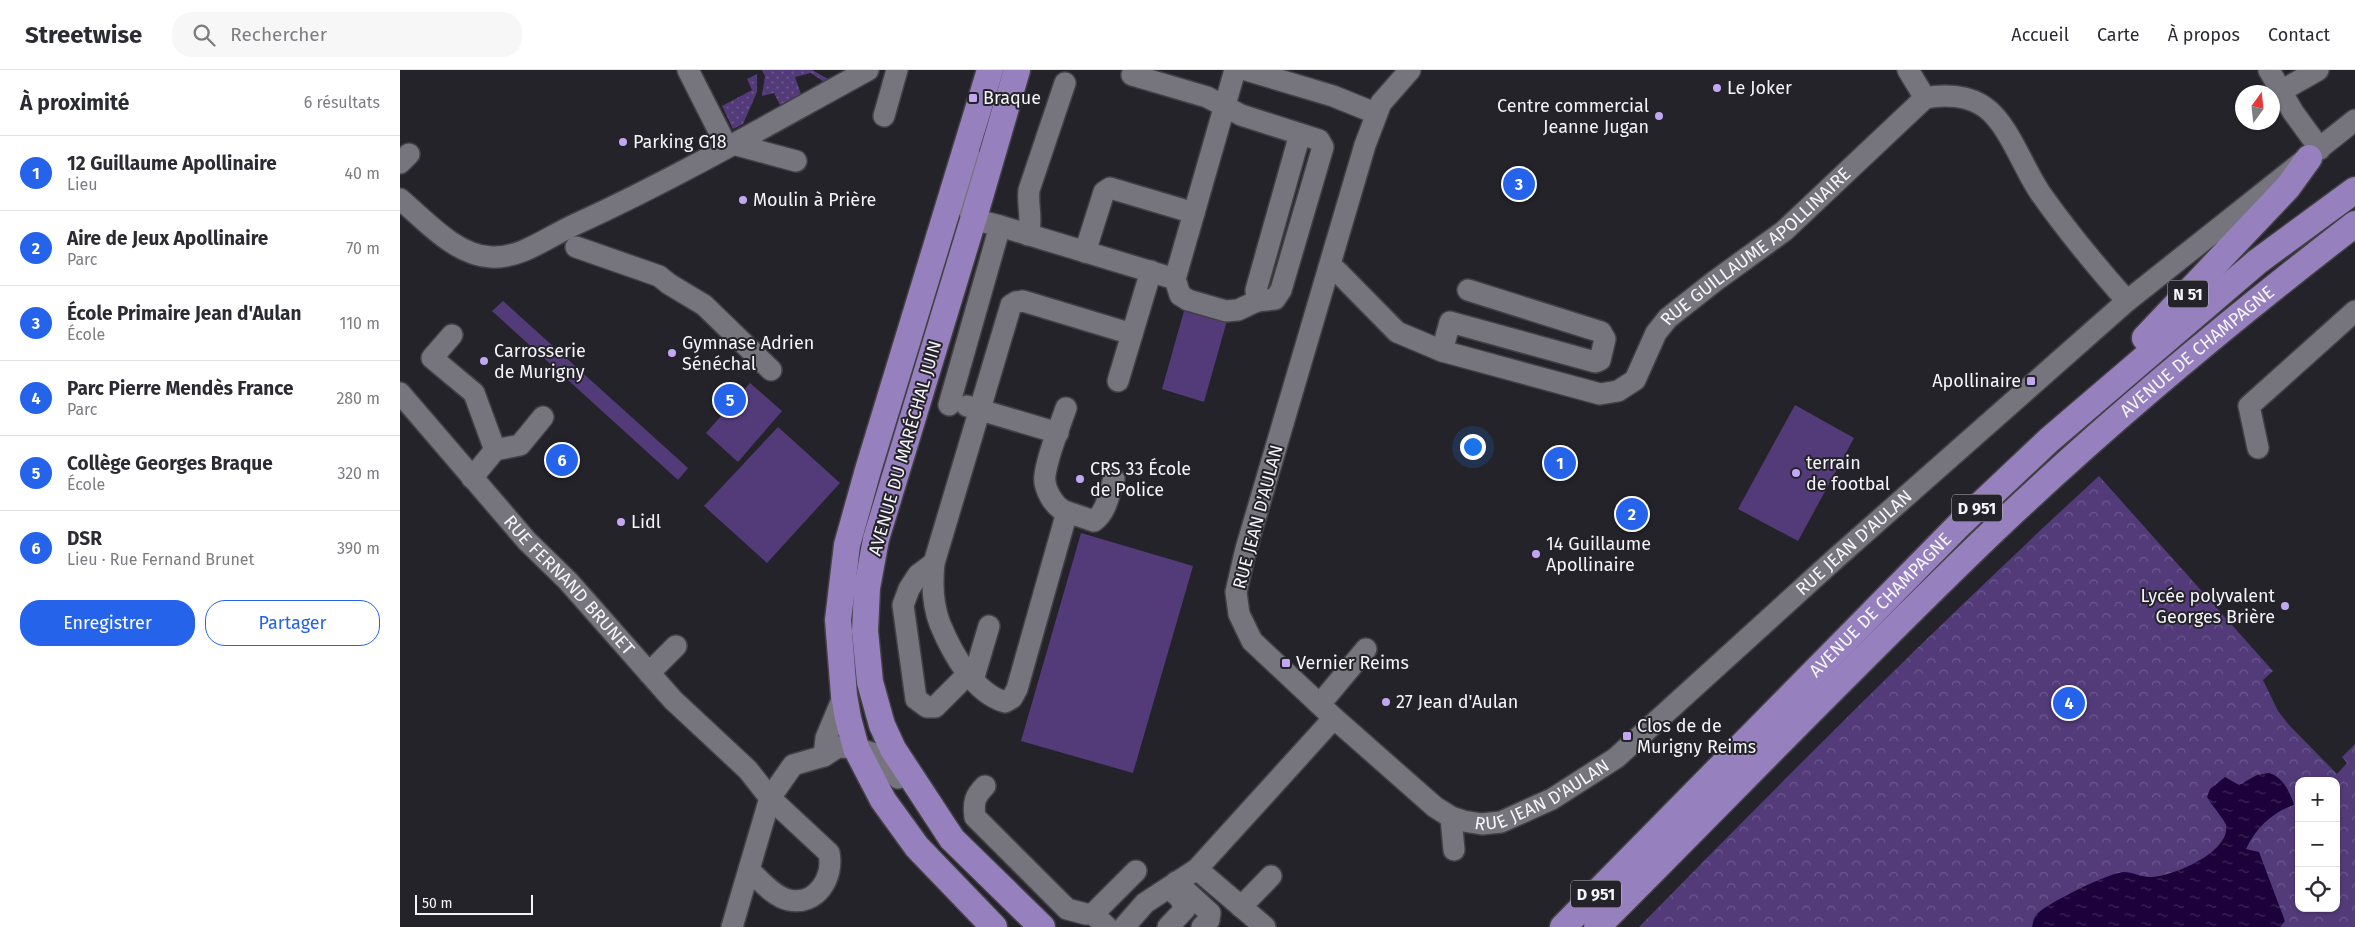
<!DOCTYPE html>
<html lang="fr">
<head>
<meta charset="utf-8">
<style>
	body { margin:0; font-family:"Fira Sans",sans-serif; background:#f7f7f7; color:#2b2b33 }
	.controls { position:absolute; right:15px; bottom:15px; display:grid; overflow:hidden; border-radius:10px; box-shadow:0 1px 4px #0004 }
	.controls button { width:45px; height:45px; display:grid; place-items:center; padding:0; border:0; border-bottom:1px solid #e1e1e2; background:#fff; color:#2b2b33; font:25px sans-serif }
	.compass { position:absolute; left:1835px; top:15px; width:45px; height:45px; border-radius:50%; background:#fff; box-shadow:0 1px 4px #0004; rotate:15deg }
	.scale { position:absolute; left:15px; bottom:12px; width:118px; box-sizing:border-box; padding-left:5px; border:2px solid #f5f4f8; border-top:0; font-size:14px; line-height:18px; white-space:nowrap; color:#f5f4f8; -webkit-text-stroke:4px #25232a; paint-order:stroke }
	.you { position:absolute; left:1072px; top:376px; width:18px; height:18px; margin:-12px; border:4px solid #fff; border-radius:50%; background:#1a73e8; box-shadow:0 0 0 8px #1a73e833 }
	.badge { display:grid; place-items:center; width:32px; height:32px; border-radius:50%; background:#2563eb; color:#fff; font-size:16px; font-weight:700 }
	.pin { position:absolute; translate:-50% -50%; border:2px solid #fff; box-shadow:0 1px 5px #0006 }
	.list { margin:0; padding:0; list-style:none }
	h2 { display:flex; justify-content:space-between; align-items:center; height:65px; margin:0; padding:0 20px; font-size:21px }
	h2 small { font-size:16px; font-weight:400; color:#7c7c81 }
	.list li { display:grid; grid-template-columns:32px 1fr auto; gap:15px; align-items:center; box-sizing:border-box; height:75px; padding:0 20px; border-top:1px solid #e1e1e2 }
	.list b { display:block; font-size:19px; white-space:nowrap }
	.list p { margin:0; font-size:16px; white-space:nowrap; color:#7c7c81 }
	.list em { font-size:16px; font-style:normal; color:#7c7c81 }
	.actions { display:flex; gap:10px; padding:15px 20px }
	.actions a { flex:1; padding:11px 0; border:1px solid #2563eb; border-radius:20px; text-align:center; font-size:18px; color:#2563eb }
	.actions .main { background:#2563eb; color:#fff }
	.icon { flex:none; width:28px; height:28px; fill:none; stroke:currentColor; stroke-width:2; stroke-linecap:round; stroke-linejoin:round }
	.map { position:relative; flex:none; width:1955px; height:857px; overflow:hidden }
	header { display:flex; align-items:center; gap:30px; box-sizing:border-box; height:70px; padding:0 25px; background:#fff; border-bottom:1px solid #e1e1e2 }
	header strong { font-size:24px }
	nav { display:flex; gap:28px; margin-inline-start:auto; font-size:18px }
	.search { width:350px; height:45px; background:#f7f7f7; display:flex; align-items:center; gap:12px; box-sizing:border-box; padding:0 18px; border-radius:20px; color:#7c7c81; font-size:19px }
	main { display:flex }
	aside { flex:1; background:#fff }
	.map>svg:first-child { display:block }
</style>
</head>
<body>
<header>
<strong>Streetwise</strong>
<div class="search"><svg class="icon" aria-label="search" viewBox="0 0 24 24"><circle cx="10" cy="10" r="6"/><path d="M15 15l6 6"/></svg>Rechercher</div>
<nav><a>Accueil</a><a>Carte</a><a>À propos</a><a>Contact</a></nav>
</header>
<main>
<aside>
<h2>À proximité<small>6 résultats</small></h2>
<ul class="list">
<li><span class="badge">1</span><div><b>12 Guillaume Apollinaire</b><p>Lieu</p></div><em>40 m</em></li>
<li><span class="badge">2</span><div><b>Aire de Jeux Apollinaire</b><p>Parc</p></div><em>70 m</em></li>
<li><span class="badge">3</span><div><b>École Primaire Jean d'Aulan</b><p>École</p></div><em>110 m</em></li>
<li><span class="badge">4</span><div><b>Parc Pierre Mendès France</b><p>Parc</p></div><em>280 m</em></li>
<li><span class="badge">5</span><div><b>Collège Georges Braque</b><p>École</p></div><em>320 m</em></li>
<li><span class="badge">6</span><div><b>DSR</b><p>Lieu · Rue Fernand Brunet</p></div><em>390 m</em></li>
</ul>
<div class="actions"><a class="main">Enregistrer</a><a>Partager</a></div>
</aside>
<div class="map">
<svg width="1955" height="857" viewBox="0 0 1955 857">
	<defs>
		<pattern id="grass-dots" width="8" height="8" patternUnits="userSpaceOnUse" patternTransform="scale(1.25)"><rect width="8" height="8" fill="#533b7a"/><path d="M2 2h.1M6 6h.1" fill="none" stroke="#6c588e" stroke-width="1.8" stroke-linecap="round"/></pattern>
		<pattern id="park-crowns" width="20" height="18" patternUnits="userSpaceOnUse" patternTransform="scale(1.25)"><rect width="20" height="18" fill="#533b7a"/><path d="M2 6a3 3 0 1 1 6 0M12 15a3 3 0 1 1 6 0" fill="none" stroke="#6c588e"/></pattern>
		<pattern id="water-ripples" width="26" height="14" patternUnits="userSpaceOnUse" patternTransform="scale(1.25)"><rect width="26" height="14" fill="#1d013a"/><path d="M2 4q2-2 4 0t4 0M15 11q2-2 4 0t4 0" fill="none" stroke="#3e2757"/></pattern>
	</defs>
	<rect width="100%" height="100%" fill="#25232a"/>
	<!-- grass -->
	<path fill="url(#grass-dots)" d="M 362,0 L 412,0 L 430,10 L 424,12 L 411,3 L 395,7 L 401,24 L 380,35 L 374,23 L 362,26 L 365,6 Z
		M 357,4 L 357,22 L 343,54 L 333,59 L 322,36 L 352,20 L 347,9 Z"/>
	<!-- park -->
	<path fill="url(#park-crowns)" fill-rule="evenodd" d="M 1699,406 L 1873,601 L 1863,610 L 1878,641 L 1889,655 L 1937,704 L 1947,693 L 1942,687 L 1955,674 L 1955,857 L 1239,857 C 1389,704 1541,551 1699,406 ZM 1899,711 L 1936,711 L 1936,838 L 1899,838 Z
		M 1227,427 L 1238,428 L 1237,462 L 1225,461 Z"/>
	<!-- garden -->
	<path fill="#533b7a" d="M 103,231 L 288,398 L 278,410 L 92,241 Z
		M 786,234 L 828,247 L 804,332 L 762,319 Z
		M 350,313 L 382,341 L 338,392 L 306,363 Z
		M 1395,335 L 1454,368 L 1398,471 L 1338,439 Z
		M 378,357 L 440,413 L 367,493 L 304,436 Z
		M 681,463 L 793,496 L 733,703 L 621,671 Z"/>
	<!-- water -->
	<path fill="url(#water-ripples)" d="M 1869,703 C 1883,707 1890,722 1894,735 C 1872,742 1856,758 1846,779 L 1859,782 L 1885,851 L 1880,857 L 1632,857 C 1633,852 1634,847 1638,843 C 1650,832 1708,803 1724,802 C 1732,802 1741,807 1750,807 C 1772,807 1831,782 1826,755 C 1826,752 1811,734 1807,727 L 1810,719 L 1825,707 L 1839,715 L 1857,705 Z"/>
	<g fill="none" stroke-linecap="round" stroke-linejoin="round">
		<defs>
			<g id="minor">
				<path d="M 288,0 L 327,77"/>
				<path d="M 846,0 L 933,26 L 975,43"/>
				<path id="s1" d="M 1010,0 L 981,33 L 965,75 L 846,479 L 836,522 L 839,544 L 852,571 L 934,648 L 1035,737 L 1051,747 L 1063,751 L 1082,754 L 1101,752 L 1152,729 L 1216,688 L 1435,489 L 1727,231 L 1955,50"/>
				<path d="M 1508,0 L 1525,28"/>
				<path d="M 1869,0 L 1893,42 L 1920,79"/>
				<path d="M 732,5 L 807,27 L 841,45 L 919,70 L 923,77 L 881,220 L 875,229 L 857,231"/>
				<path d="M 1881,21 L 1918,0"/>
				<path d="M 484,46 L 497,0"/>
				<path d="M 333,74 L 396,91"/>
				<path d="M 0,93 L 9,84"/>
				<path d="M 0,129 C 26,151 55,185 91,187 C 120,189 148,167 174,155 C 275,109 371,53 468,0"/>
				<path d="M 600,156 L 775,209 L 835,0"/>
				<path d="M 628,165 C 633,148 627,137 629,120 L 665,13"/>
				<path d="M 176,177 L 259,206 L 269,214 L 304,235 L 371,300"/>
				<path d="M 685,182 L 704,122 L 710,118 L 794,143"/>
				<path id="s2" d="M 929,198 L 937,201 L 997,262 L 1042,281 L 1200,324 L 1218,321 L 1235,310 L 1256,263 L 1268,248 L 1315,211 L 1384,161 L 1525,28 C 1544,24 1569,25 1586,38 C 1609,55 1624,100 1641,124 C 1667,161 1697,197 1727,231"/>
				<path d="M 775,209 L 780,225 L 788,230 L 826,241 L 838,240 L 857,231 L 856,220 L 900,64"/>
				<path d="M 52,265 L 32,288 L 74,323 L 95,380"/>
				<path d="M 1042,281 L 1050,252 L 1195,292 L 1200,290 L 1205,269 L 1201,262 L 1068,220"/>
				<path d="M 718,311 L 751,201"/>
				<path id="s3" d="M 0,323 L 127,471 L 168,511 L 273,630 L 348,700 L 370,728 L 429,783 C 434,807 417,836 389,830 C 374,827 360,810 349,800"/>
				<path d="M 549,335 L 600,156 L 573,149 L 567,135 L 571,88"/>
				<path d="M 567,336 L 658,363"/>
				<path d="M 666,338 C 659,359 648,383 645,405 C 643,418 654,438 667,442"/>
				<path d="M 1858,378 L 1849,336 L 1955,241"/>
				<path d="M 72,408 L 95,380 L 120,375 L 143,347"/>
				<path d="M 714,409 C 709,422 707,442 694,451 L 667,442 L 617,619 L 612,628 L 605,632 C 574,623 552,583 540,554 C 533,536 532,512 534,493 L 611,235 L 616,232 L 623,231 L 732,264"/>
				<path d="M 534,493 L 518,505 L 509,519 L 503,535 L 516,629 L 527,637 L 535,637 L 567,605"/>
				<path d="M 249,603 L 276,576"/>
				<path d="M 573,610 L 589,556"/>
				<path d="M 920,634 L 966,579"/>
				<path d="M 424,686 L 426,668 L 444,625"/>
				<path d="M 585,716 C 575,726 573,732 575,747 L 667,839 L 686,844 L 693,844 L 736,801"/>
				<path d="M 1051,747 L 1054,780"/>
				<path d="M 797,799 L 865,857"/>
				<path d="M 776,812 L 810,843 L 809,850 L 802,857"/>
				<path d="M 841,837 L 871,806"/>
				<path d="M 693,844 L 707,857"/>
				<path d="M 332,857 L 370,728 L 393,695 L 424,686 L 438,677 L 456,678 L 485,687 L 498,708"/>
				<path d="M 724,857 L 745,833 L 797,799 L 934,648"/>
				<path d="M 768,857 L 785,839 L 780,828 L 769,818"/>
			</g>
			<g id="major">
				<path d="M 590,0 L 468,400 L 447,475 L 438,550 L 444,625 L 448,648 L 456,678 L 483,730 L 517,777 L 594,857"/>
				<path d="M 617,0 L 577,137 L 476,469 L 467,518 L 465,561 L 470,612 L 482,655 L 493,679 L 552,769 L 642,857"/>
				<path d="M 1745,268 L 1888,117 L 1909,88"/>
				<path id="s4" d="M 1163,857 L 1560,454 L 1649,370 L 1857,192 L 1955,120"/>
				<path id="s5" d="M 1197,857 C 1327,727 1454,595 1587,467 C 1703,356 1828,252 1955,154"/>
			</g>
		</defs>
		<!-- minor casing -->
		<use href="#minor" stroke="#424045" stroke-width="24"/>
		<!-- major casing -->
		<use href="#major" stroke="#424045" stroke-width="29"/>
		<!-- minor -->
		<use href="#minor" stroke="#76747c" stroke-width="21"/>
		<!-- major -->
		<use href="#major" stroke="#9680bd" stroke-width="26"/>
	</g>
	<!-- markers -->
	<g fill="#c2a8f3" stroke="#25232a" stroke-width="2">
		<circle cx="1317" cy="18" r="5"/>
		<rect x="568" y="23" width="10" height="10" rx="2.5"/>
		<circle cx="1259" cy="46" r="5"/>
		<circle cx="223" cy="72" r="5"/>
		<circle cx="343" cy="130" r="5"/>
		<circle cx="272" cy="283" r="5"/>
		<circle cx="84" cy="291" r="5"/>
		<rect x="1626" y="306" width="10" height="10" rx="2.5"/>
		<circle cx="1396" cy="403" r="5"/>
		<circle cx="680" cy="409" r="5"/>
		<circle cx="221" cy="452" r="5"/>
		<circle cx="1136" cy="484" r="5"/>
		<circle cx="1885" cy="536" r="5"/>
		<rect x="881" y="588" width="10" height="10" rx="2.5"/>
		<circle cx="986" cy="632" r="5"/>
		<rect x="1222" y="661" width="10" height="10" rx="2.5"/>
	</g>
	<g text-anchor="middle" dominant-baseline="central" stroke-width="4" stroke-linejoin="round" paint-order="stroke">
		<!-- shield labels -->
		<g fill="#25232a" stroke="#b7b5ba" stroke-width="1">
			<rect x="1768" y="210.5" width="40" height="27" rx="4"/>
			<rect x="1552" y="424.5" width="50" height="27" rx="4"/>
			<rect x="1171" y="810.5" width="50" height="27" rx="4"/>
		</g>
		<g font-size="16" font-weight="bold" fill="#f5f4f8">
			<text x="1788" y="224">N 51</text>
			<text x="1577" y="438">D 951</text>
			<text x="1196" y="824">D 951</text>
		</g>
		<!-- poi labels -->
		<g font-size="18" fill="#f5f4f8" stroke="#25232a" text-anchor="start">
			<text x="1327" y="18">Le Joker</text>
			<text x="583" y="28">Braque</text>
			<text x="1249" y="36" text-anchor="end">Centre commercial<tspan x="1249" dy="21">Jeanne Jugan</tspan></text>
			<text x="233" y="72">Parking G18</text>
			<text x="353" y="130">Moulin à Prière</text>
			<text x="282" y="273">Gymnase Adrien<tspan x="282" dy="21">Sénéchal</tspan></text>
			<text x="94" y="281">Carrosserie<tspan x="94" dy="21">de Murigny</tspan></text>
			<text x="1621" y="311" text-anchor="end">Apollinaire</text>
			<text x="1406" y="393">terrain<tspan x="1406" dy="21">de footbal</tspan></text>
			<text x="690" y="399">CRS 33 École<tspan x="690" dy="21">de Police</tspan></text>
			<text x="231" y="452">Lidl</text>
			<text x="1146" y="474">14 Guillaume<tspan x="1146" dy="21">Apollinaire</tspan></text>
			<text x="1875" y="526" text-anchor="end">Lycée polyvalent<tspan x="1875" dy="21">Georges Brière</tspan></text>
			<text x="896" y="593">Vernier Reims</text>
			<text x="996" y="632">27 Jean d'Aulan</text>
			<text x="1237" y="656">Clos de de<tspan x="1237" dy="21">Murigny Reims</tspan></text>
		</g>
		<!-- street labels -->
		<g font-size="18" fill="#f5f4f8" stroke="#25232a">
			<text stroke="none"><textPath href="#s2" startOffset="529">RUE GUILLAUME APOLLINAIRE</textPath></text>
			<text stroke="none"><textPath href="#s5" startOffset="832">AVENUE DE CHAMPAGNE</textPath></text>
			<text transform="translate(505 378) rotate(-74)">AVENUE DU MARÉCHAL JUIN</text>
			<text transform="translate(858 447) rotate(-75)">RUE JEAN D'AULAN</text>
			<text stroke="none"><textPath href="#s1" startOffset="1376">RUE JEAN D'AULAN</textPath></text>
			<text stroke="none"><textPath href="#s3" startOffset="256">RUE FERNAND BRUNET</textPath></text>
			<text stroke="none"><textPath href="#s4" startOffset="452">AVENUE DE CHAMPAGNE</textPath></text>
			<text stroke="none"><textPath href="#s1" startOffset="971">RUE JEAN D'AULAN</textPath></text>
		</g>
	</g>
</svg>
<div class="controls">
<button>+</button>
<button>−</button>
<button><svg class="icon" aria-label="locate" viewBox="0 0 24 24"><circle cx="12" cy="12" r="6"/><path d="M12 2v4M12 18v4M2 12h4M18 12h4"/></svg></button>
</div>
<svg class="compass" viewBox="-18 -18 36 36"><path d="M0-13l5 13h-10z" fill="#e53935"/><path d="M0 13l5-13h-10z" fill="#7c7c81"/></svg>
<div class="scale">50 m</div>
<div class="you"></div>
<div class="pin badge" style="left:1160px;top:393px">1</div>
<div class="pin badge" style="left:1232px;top:444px">2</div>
<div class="pin badge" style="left:1119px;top:114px">3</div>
<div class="pin badge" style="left:1669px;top:633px">4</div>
<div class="pin badge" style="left:330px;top:330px">5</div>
<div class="pin badge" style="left:162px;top:390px">6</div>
</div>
</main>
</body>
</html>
